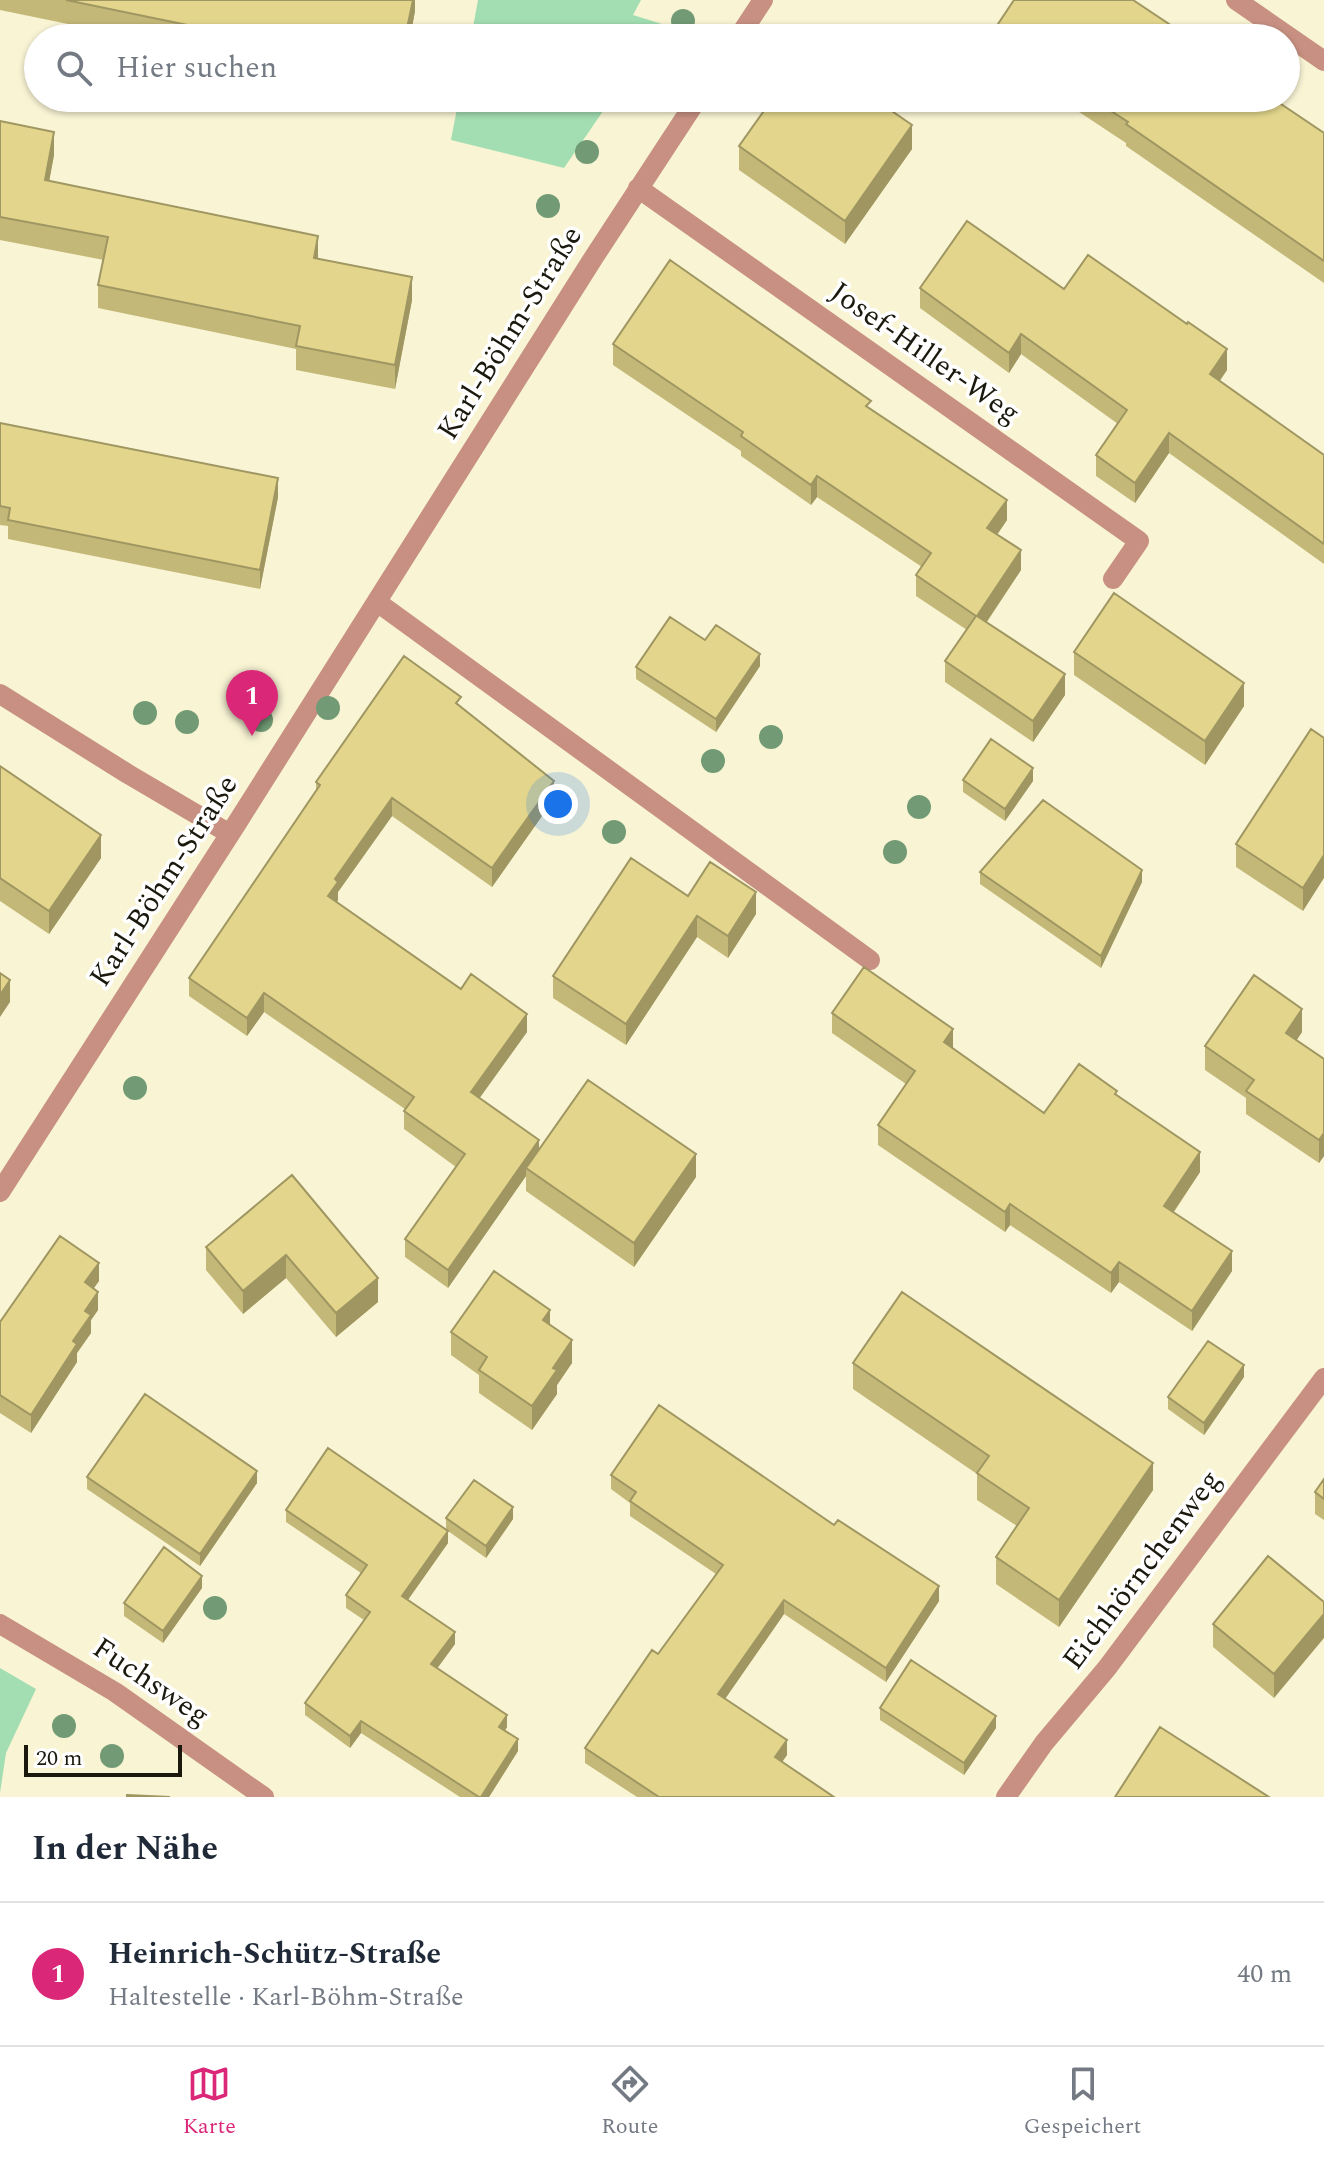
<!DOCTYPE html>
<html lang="de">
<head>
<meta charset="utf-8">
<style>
	body { margin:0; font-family:Spectral,serif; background:#f2f2f3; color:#1f2937 }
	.scale { position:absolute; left:24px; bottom:20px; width:158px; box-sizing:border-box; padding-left:8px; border:4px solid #1b190d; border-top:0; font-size:22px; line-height:28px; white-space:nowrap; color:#1b190d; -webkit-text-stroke:6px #fff; paint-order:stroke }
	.you { position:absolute; left:558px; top:804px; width:28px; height:28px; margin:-20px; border:6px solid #fff; border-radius:50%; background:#1a73e8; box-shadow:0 0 0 12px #1a73e833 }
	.badge { display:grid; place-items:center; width:52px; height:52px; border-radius:50%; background:#db2777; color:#fff; font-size:26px; font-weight:700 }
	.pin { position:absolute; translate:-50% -66px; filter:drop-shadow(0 2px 4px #0008) }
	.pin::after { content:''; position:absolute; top:42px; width:28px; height:24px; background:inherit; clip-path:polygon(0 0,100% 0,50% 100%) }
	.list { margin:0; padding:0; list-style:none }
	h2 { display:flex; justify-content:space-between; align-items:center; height:104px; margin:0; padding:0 32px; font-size:34px }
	h2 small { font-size:26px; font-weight:400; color:#747a83 }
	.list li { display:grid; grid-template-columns:52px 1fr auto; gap:24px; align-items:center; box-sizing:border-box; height:144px; padding:0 32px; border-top:2px solid #e0e1e3 }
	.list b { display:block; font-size:30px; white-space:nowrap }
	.list p { margin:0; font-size:26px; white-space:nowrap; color:#747a83 }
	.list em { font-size:26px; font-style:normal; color:#747a83 }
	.icon { flex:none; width:44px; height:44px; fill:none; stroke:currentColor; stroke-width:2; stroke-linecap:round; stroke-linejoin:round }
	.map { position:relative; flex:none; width:1324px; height:1797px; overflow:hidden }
	.search { position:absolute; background:#fff; box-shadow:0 2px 6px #0004; left:24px; right:24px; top:24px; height:88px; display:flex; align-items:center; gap:20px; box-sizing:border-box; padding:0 28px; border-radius:44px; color:#747a83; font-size:30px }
	.sheet { height:248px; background:#fff }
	nav { display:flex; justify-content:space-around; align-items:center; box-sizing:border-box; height:112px; border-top:2px solid #e0e1e3; background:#fff; font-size:22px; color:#747a83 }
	nav a { display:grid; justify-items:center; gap:4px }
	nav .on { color:#db2777 }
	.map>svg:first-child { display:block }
</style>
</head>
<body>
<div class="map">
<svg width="1324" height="1797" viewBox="0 0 1324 1797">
	<rect width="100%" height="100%" fill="#f9f4d4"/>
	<!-- green -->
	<path fill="#a3deb2" d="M 478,0 L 641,0 L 633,15 L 662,24 L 653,38 L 471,38 Z
		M 459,98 L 612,98 L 564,168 L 451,140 Z
		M 0,1668 L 36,1689 L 6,1753 L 0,1793 Z"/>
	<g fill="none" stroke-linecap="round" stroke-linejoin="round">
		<!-- minor -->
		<path stroke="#c79082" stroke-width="20" d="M 1236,0 L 1324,61
			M 738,38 L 763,0
			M 638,188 L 1139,541 L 1113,579
			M 377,602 L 870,960
			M 0,694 L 128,774 L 230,834
			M 0,1192 L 237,823 L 594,257 L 698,98
			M 0,1624 L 115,1692 L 264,1797
			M 1006,1797 L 1044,1743 L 1107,1668 L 1324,1378"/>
	</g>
	<!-- trees -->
	<g fill="#729b75">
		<circle cx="683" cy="21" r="12"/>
		<circle cx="587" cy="152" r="12"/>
		<circle cx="548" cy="206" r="12"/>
		<circle cx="328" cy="708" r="12"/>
		<circle cx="145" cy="713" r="12"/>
		<circle cx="261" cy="720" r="12"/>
		<circle cx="187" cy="722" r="12"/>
		<circle cx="771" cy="737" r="12"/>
		<circle cx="713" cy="761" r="12"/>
		<circle cx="919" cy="807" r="12"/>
		<circle cx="614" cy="832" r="12"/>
		<circle cx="895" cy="852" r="12"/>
		<circle cx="135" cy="1088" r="12"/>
		<circle cx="215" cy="1608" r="12"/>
		<circle cx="64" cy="1726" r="12"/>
		<circle cx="112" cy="1756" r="12"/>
	</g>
	<!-- wall -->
	<path fill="#c3b878" d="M 0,0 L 415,0 L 415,11 L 410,38 L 136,38 L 0,10 Z
		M 361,98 L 398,98 L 396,105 Z
		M 1058,98 L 1272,98 L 1324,133 L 1324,283 L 1126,146 L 1126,143 Z
		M 0,121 L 54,155 L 49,181 L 318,259 L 412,300 L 395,389 L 296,370 L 296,349 L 98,308 L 98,285 L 104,260 L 0,240 Z
		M 739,146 L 912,149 L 845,244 L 739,170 Z
		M 920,288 L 1064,289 L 1227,370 L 1220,381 L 1324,455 L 1324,564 L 1169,453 L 1135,503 L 1096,476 L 1096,455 L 1118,424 L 1021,354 L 1009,373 L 920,308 Z
		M 613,344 L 871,409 L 1007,520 L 997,535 L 1021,570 L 987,622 L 1065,695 L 1033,742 L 945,682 L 945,661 L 967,630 L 916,596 L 916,575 L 922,567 L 817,497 L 811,505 L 741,456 L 741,451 L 613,365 Z
		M 0,423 L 278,497 L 260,589 L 8,539 L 8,526 L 0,525 Z
		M 705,640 L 760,666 L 716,732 L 636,679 L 636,667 Z
		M 1074,652 L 1244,706 L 1205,765 L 1074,675 Z
		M 461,707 L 554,799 L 492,887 L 392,816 L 338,892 L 338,900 L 337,902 L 461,989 L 527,1032 L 479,1098 L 539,1150 L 696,1177 L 634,1267 L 526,1191 L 526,1176 L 448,1288 L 405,1257 L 405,1239 L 456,1167 L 404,1129 L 404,1111 L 405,1109 L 264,1012 L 247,1036 L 189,996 L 189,978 L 316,790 L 316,782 Z
		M 1311,729 L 1303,911 L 1236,867 L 1236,844 Z
		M 0,766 L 101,858 L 49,934 L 0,901 Z
		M 963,780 L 1033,781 L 1005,821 L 963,792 Z
		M 980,872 L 1142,882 L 1101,968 L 980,884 Z
		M 688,896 L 756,914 L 728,958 L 697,937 L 626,1045 L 553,998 L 553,976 Z
		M 832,1013 L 953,1049 L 1044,1113 L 1117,1095 L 1200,1172 L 1174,1212 L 1232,1271 L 1192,1331 L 1119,1282 L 1111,1293 L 1010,1225 L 1005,1232 L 878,1145 L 878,1125 L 906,1084 L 832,1033 Z
		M 1302,1032 L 1296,1040 L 1324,1059 L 1324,1156 L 1319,1163 L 1246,1114 L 1246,1098 L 1205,1070 L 1205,1046 Z
		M 292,1175 L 378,1302 L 336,1337 L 286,1278 L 243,1314 L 206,1270 L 206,1247 Z
		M 99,1281 L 94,1288 L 98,1310 L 91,1320 L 91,1333 L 77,1353 L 77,1362 L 31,1433 L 0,1413 L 0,1322 Z
		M 550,1324 L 572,1363 L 557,1385 L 557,1394 L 532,1430 L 479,1393 L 479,1375 L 451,1355 L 451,1332 Z
		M 853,1363 L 1153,1490 L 1059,1627 L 996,1584 L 996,1557 L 1017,1526 L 977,1500 L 977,1474 L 853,1389 Z
		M 1244,1377 L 1204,1435 L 1168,1409 L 1168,1397 Z
		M 611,1475 L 939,1601 L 886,1682 L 784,1614 L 725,1699 L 787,1755 L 782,1762 L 834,1797 L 637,1797 L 585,1763 L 585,1748 L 658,1654 L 716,1574 L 630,1516 L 630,1503 L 611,1489 Z
		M 87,1477 L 257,1483 L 200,1566 L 87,1489 Z
		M 1324,1479 L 1324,1520 L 1315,1514 L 1315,1492 Z
		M 286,1510 L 446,1530 L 446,1518 L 513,1519 L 486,1558 L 448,1531 L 448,1543 L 408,1600 L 455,1644 L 437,1668 L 507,1727 L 505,1731 L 518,1751 L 489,1797 L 460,1797 L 361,1733 L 350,1748 L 305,1715 L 305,1703 L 364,1620 L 346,1608 L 346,1595 L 361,1573 L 286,1522 Z
		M 202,1588 L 163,1643 L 124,1616 L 124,1603 Z
		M 1324,1602 L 1274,1698 L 1213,1647 L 1213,1624 Z
		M 880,1708 L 996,1728 L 964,1775 L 880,1720 Z"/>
	<!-- shaded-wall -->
	<path fill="#9f9662" d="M 413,0 L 415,0 L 415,11 L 410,38 L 405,38 Z
		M 912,125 L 912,149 L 845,244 L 845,221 Z
		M 54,132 L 54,155 L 45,204 L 45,180 Z
		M 318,236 L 318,259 L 314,258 Z
		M 412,277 L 412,300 L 395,389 L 395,365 Z
		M 1021,334 L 1021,354 L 1009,373 L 1009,353 Z
		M 1227,349 L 1227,370 L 1210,394 L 1210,374 Z
		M 1169,433 L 1169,453 L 1135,503 L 1135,483 Z
		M 817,476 L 817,497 L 811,505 L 811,485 Z
		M 278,478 L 278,497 L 260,589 L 260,570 Z
		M 1007,500 L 1007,520 L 987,549 L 987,528 Z
		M 1021,550 L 1021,570 L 977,636 L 977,616 Z
		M 760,654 L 760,666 L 716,732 L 716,719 Z
		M 1065,674 L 1065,695 L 1033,742 L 1033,721 Z
		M 1244,683 L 1244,706 L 1205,765 L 1205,741 Z
		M 1033,768 L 1033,781 L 1005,821 L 1005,809 Z
		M 554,781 L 554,799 L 492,887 L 492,868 Z
		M 392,798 L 392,816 L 338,892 L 338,900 L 328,914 L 328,896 L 335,879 Z
		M 101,835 L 101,858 L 49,934 L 49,911 Z
		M 1324,855 L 1324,878 L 1303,911 L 1303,888 Z
		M 1142,870 L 1142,882 L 1101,968 L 1101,956 Z
		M 756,892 L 756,914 L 728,958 L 728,936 Z
		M 697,916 L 697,937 L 626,1045 L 626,1024 Z
		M 10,980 L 10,1002 L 0,1017 L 0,995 Z
		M 264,993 L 264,1012 L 247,1036 L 247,1018 Z
		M 1302,1009 L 1302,1032 L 1286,1057 L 1286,1033 Z
		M 527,1014 L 527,1032 L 471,1110 L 471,1092 Z
		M 953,1029 L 953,1050 L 944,1042 Z
		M 1324,1133 L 1324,1156 L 1319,1163 L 1319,1140 Z
		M 539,1140 L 539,1158 L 526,1168 L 526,1176 L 448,1288 L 448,1270 Z
		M 1200,1152 L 1200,1172 L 1164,1226 L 1164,1206 Z
		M 696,1154 L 696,1177 L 634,1267 L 634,1243 Z
		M 1010,1204 L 1010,1225 L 1005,1232 L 1005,1212 Z
		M 1232,1251 L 1232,1271 L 1192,1331 L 1192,1311 Z
		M 286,1255 L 286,1278 L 243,1314 L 243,1291 Z
		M 1119,1262 L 1119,1282 L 1111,1293 L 1111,1273 Z
		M 99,1263 L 99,1281 L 85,1300 L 85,1282 Z
		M 378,1278 L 378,1302 L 336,1337 L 336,1313 Z
		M 98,1292 L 98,1310 L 91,1320 L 91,1333 L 77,1353 L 77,1362 L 31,1433 L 31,1415 L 73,1341 L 85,1311 Z
		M 550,1310 L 550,1333 L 543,1320 Z
		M 572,1340 L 572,1363 L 557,1385 L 557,1394 L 532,1430 L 532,1406 L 553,1368 Z
		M 1244,1365 L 1244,1377 L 1204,1435 L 1204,1423 Z
		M 1153,1463 L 1153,1490 L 1059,1627 L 1059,1600 Z
		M 257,1471 L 257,1483 L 200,1566 L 200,1554 Z
		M 513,1507 L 513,1519 L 486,1558 L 486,1546 Z
		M 448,1531 L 448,1543 L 402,1608 L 402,1596 Z
		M 202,1576 L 202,1588 L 163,1643 L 163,1631 Z
		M 939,1586 L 939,1601 L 886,1682 L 886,1668 Z
		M 784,1600 L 784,1614 L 718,1709 L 718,1694 Z
		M 1324,1614 L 1324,1638 L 1274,1698 L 1274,1674 Z
		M 455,1632 L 455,1644 L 431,1677 L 431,1664 Z
		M 507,1715 L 507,1727 L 499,1739 L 499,1727 Z
		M 996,1716 L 996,1728 L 964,1775 L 964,1763 Z
		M 361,1721 L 361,1733 L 350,1748 L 350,1736 Z
		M 518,1739 L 518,1751 L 489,1797 L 481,1797 Z
		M 787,1740 L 787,1755 L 775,1772 L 775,1757 Z"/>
	<!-- building -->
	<path fill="#e3d68c" stroke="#9f9662" stroke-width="2" d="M 66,0 L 413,0 L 405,38 L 200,38 L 202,28 Z
		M 1014,0 L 1133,0 L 1190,38 L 999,38 L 992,33 Z
		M 773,98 L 873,98 L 912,125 L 845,221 L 739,146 Z
		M 1091,98 L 1272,98 L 1324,133 L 1324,261 L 1126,124 L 1128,122 Z
		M 0,121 L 54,132 L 45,180 L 318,236 L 314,258 L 412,277 L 395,365 L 296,346 L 300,326 L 98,285 L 108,237 L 0,217 Z
		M 967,221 L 1064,289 L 1088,255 L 1187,324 L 1188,322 L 1227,349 L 1210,374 L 1324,455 L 1324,544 L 1169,433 L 1135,483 L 1096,455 L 1127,410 L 1021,334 L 1009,353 L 920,288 Z
		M 670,260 L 871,401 L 866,406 L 1007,500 L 987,528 L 1021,550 L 977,616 L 1065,674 L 1033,721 L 945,661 L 976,616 L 916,575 L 931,553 L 817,476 L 811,485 L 741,436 L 743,432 L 613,344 Z
		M 0,423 L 278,478 L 260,570 L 8,520 L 10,508 L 0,506 Z
		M 1114,593 L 1244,683 L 1205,741 L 1074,652 Z
		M 670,617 L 705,640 L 716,625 L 760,654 L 716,719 L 636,667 Z
		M 404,656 L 461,697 L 456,703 L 554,781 L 492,868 L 392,798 L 335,879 L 338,882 L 328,896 L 461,989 L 471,974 L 527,1014 L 471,1092 L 539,1140 L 448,1270 L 405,1239 L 465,1154 L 404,1111 L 414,1097 L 264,993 L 247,1018 L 189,978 L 320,785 L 316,782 Z
		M 1311,729 L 1324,738 L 1324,855 L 1303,888 L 1236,844 Z
		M 991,739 L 1033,768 L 1005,809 L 963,780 Z
		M 0,766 L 101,835 L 49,911 L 0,878 Z
		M 1043,800 L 1142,870 L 1101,956 L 980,872 Z
		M 631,858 L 688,896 L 710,862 L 756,892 L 728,936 L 697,916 L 626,1024 L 553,976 Z
		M 864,967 L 953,1029 L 944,1042 L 1044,1113 L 1079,1064 L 1117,1091 L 1115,1094 L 1200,1152 L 1164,1206 L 1232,1251 L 1192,1311 L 1119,1262 L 1111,1273 L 1010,1204 L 1005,1212 L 878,1125 L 915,1071 L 832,1013 Z
		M 0,973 L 10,980 L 0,995 Z
		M 1254,975 L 1302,1009 L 1286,1033 L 1324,1059 L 1324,1133 L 1319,1140 L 1246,1091 L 1254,1080 L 1205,1046 Z
		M 588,1080 L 696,1154 L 634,1243 L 526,1168 Z
		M 292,1175 L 378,1278 L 336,1313 L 286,1255 L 243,1291 L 206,1247 Z
		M 60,1236 L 99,1263 L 85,1282 L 98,1292 L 85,1311 L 91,1315 L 73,1341 L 77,1344 L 31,1415 L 0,1395 L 0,1322 Z
		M 494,1271 L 550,1310 L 543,1320 L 572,1340 L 553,1368 L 557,1370 L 532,1406 L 479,1370 L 487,1357 L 451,1332 Z
		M 902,1292 L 1153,1463 L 1059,1600 L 996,1557 L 1029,1508 L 977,1473 L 989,1456 L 853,1363 Z
		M 1208,1341 L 1244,1365 L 1204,1423 L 1168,1397 Z
		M 145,1394 L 257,1471 L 200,1554 L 87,1477 Z
		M 659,1405 L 834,1525 L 838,1520 L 939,1586 L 886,1668 L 784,1600 L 718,1694 L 787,1740 L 775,1757 L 834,1797 L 659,1797 L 585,1748 L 652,1650 L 658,1654 L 723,1565 L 630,1501 L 636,1492 L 611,1475 Z
		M 328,1448 L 448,1531 L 402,1596 L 455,1632 L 431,1664 L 507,1715 L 499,1727 L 518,1739 L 481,1797 L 479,1797 L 361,1721 L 350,1736 L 305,1703 L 370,1612 L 346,1595 L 367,1565 L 286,1510 Z
		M 1324,1479 L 1324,1499 L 1315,1492 Z
		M 474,1480 L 513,1507 L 486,1546 L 446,1518 Z
		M 164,1547 L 202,1576 L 163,1631 L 124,1603 Z
		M 1268,1556 L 1324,1602 L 1324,1614 L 1274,1674 L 1213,1624 Z
		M 911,1660 L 996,1716 L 964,1763 L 880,1708 Z
		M 1160,1727 L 1269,1797 L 1115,1797 Z
		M 127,1795 L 170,1797 L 127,1797 Z"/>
	<g text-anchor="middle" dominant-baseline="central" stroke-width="7" stroke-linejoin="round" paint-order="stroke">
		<!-- street labels -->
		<g font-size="30" fill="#1b190d" stroke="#fff">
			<text transform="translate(510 333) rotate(-58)">Karl-Böhm-Straße</text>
			<text transform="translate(925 353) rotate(35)">Josef-Hiller-Weg</text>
			<text transform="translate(164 881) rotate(-57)">Karl-Böhm-Straße</text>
			<text transform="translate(1142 1570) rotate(-53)">Eichhörnchenweg</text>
			<text transform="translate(151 1682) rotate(34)">Fuchsweg</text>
		</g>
	</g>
</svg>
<div class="scale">20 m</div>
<div class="you"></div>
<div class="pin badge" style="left:252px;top:736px">1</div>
<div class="search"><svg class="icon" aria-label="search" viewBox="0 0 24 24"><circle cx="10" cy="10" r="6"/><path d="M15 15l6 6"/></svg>Hier suchen</div>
</div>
<section class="sheet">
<h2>In der Nähe<small></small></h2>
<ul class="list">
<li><span class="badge">1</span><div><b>Heinrich-Schütz-Straße</b><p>Haltestelle · Karl-Böhm-Straße</p></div><em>40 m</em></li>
</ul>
</section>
<nav>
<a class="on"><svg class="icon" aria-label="map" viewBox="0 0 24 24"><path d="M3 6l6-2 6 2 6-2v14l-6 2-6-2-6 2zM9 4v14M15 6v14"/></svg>Karte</a>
<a><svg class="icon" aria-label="directions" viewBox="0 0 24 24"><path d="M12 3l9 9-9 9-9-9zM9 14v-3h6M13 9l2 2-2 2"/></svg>Route</a>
<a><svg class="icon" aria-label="saved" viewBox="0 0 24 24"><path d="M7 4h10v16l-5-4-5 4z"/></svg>Gespeichert</a>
</nav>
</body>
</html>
